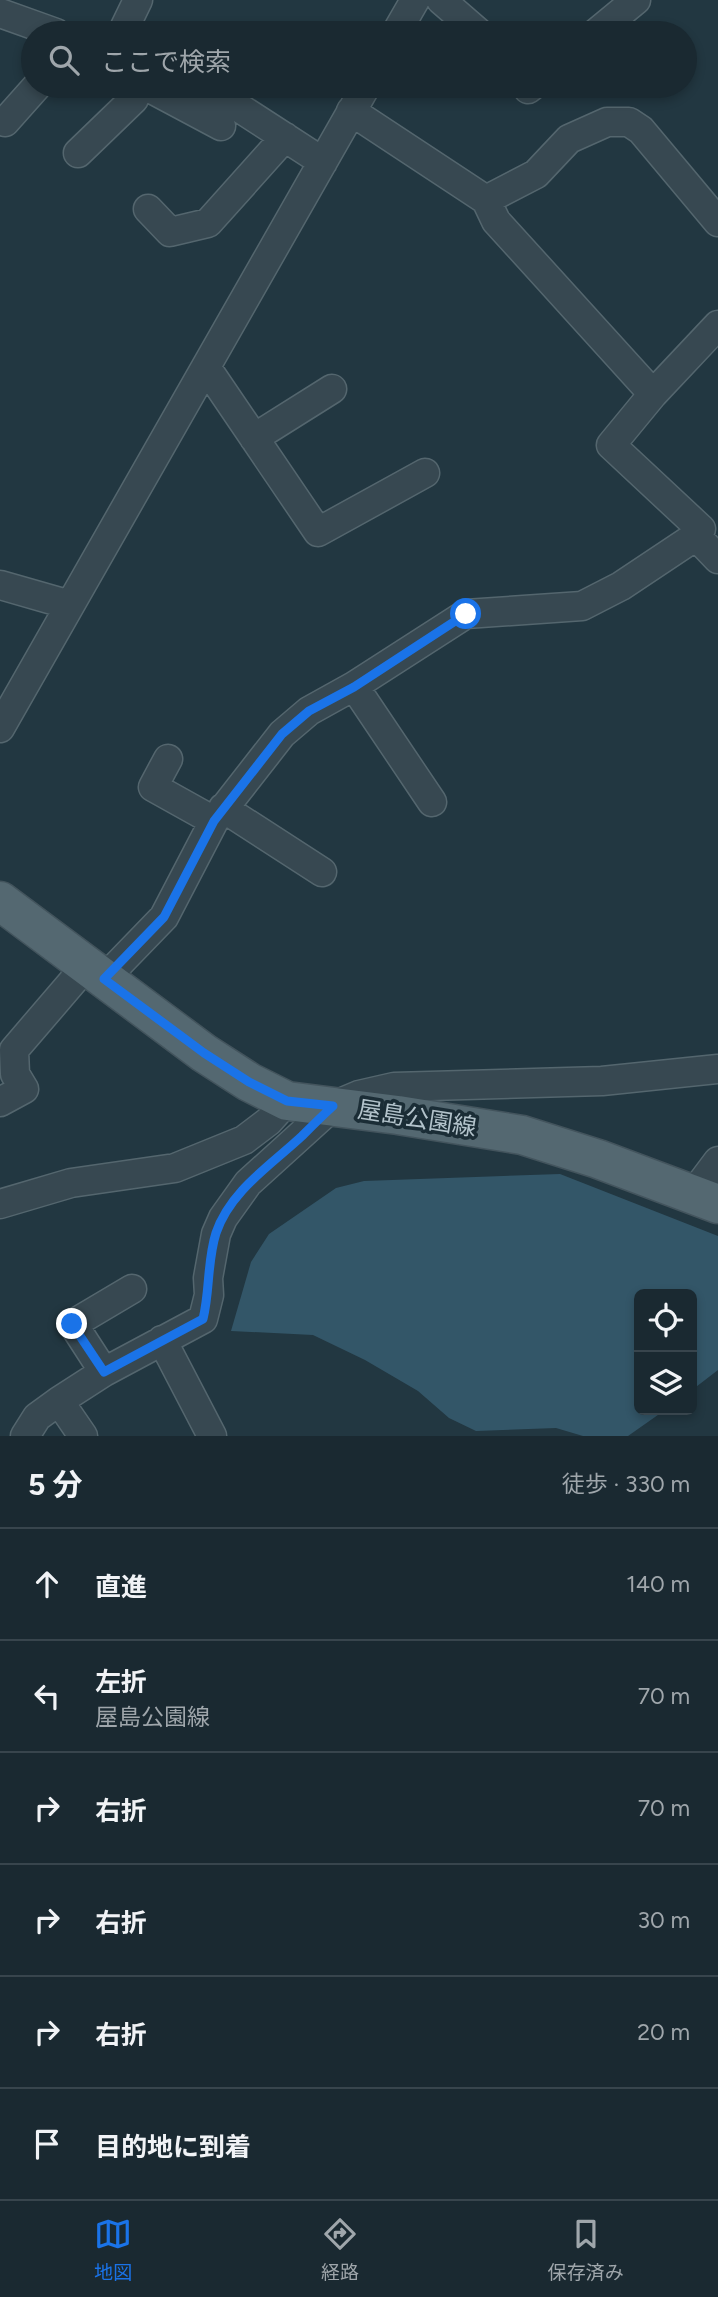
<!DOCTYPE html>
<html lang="ja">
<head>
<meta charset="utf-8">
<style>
	body { margin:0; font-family:Figtree,"Noto Sans JP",sans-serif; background:#233139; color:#f1f3f6 }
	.controls { position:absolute; right:21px; bottom:21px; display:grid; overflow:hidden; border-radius:10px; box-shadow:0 4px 10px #0003 }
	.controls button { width:63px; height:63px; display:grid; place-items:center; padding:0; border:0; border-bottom:2px solid #38454d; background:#1a2931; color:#f1f3f6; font:35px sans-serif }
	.stop { position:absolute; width:21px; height:21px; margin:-16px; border:5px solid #1a73e8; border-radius:50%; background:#fff }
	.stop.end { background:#1a73e8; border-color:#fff; box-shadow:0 2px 7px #0008 }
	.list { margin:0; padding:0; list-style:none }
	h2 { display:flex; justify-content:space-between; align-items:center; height:91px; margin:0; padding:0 28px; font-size:30px }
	h2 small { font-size:23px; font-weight:400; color:#9fa6ab }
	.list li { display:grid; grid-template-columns:46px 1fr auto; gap:21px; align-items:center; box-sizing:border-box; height:112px; padding:0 28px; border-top:2px solid #38454d }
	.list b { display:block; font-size:26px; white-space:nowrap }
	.list p { margin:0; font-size:23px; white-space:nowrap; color:#9fa6ab }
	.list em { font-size:23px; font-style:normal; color:#9fa6ab }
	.icon { flex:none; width:38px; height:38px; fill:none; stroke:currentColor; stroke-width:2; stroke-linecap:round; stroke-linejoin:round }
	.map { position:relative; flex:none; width:718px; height:1436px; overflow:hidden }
	.search { position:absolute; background:#1a2931; box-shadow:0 4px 10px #0003; left:21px; right:21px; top:21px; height:77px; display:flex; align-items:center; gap:18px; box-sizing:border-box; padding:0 24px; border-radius:38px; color:#9fa6ab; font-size:26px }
	.sheet { height:763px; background:#1a2931 }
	nav { display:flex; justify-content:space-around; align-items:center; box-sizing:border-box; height:98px; border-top:2px solid #38454d; background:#1a2931; font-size:19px; color:#9fa6ab }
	nav a { display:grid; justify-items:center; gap:4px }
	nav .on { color:#1a73e8 }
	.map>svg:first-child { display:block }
</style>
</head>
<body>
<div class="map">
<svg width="718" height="1436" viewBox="0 0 718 1436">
	<rect width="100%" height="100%" fill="#223741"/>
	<!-- water -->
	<path fill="#335668" d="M 560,1174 L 718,1236 L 718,1370 L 692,1390 L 692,1294 L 639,1294 L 639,1410 L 665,1410 L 628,1436 L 583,1436 L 556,1428 L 476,1431 L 449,1418 L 418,1391 L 365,1360 L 313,1335 L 231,1331 L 251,1262 L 269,1234 L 336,1188 L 364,1181 Z"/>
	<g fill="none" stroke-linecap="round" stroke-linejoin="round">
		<defs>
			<path id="street" d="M 441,0 L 479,33
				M 0,13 L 56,33
				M 122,33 L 138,0
				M 396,33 L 415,0
				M 596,33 L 636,0
				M 146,86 L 221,126
				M 199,86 L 218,94 L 323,162
				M 526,86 L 528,89 L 532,86
				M 351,111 L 486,200 L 536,174 L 569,139 L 607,122 L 629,122 L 641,130 L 718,222
				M 5,122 L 37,86
				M 78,153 L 134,99 L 138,86
				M 486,200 L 496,221 L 653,394
				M 148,209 L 170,232 L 208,223 L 285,137
				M 206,367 L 318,532 L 425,473
				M 254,438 L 332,389
				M 696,536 L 701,529 L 611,445 L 653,394 L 718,325
				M 0,585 L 70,605
				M 354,686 L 432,802
				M 0,728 L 366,86
				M 168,759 L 153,787 L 214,821
				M 223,808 L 322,872
				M 104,979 L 164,917 L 214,821 L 282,734 L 309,711 L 354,686 L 466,614 L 582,606 L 621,586 L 696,536 L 718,559
				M 0,1102 L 24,1089 L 15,1074 L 14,1050 L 86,966
				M 697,1196 L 703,1181 L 718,1161
				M 0,1204 L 71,1183 L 175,1168 L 244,1140 L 269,1121 L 287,1101
				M 162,1340 L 212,1436
				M 104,1372 L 73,1324 L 132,1289
				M 59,1401 L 83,1436
				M 25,1436 L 37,1417 L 59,1401 L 104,1372 L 203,1319 L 209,1295 L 208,1278 L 216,1234 L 223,1218 L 248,1183 L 333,1106 L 359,1095 L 394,1087 L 602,1081 L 718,1069"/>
			<path id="primary" d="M 0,901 L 204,1053 L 249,1082 L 287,1101 L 398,1115 L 522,1135 L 598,1159 L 718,1204"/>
		</defs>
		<!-- street casing -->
		<use href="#street" stroke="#54666e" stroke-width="31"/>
		<!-- primary casing -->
		<use href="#primary" stroke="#43545d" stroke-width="41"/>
		<!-- street -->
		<use href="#street" stroke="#374851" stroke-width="28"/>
		<!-- primary -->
		<use href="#primary" stroke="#546871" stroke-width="38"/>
	</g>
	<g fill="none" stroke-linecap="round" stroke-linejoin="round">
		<!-- route -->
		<path stroke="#1a73e8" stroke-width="9" d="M 72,1324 L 104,1372 L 203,1319 C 210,1291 207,1261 216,1233 C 230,1191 271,1165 302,1136 C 312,1126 322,1116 333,1106 L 287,1101 L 249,1082 L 204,1053 L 104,979 L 164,917 L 214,821 L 282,734 L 309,711 L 354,687 L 466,614"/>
	</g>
	<g text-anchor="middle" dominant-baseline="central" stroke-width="7" stroke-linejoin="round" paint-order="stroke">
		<!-- street labels -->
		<g font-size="24" fill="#b3c3cb" stroke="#1b2d36">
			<text transform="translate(417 1118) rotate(9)">屋島公園線</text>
		</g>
	</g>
</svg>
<div class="controls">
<button><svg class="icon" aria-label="locate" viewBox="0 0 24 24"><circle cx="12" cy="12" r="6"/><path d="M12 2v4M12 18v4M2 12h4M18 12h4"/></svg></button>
<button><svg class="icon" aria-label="layers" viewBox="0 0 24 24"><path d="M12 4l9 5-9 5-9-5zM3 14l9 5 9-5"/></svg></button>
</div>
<div class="stop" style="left:466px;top:614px"></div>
<div class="stop end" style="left:72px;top:1324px"></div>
<div class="search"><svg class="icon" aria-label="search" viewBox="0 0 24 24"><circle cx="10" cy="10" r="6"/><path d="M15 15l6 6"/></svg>ここで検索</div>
</div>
<section class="sheet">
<h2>5 分<small>徒歩 · 330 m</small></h2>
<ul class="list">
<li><svg class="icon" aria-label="ahead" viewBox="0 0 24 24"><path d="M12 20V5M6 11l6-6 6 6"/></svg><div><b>直進</b></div><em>140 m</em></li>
<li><svg class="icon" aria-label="left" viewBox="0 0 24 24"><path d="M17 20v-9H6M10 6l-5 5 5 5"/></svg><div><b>左折</b><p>屋島公園線</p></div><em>70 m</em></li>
<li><svg class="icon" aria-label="right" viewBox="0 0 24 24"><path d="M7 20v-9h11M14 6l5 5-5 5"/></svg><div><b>右折</b></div><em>70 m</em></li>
<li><svg class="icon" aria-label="right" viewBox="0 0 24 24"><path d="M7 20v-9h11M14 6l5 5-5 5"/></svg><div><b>右折</b></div><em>30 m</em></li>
<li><svg class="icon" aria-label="right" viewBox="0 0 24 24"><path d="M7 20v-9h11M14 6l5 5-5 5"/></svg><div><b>右折</b></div><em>20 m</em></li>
<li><svg class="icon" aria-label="arrive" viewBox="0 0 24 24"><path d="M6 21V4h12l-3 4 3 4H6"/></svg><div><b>目的地に到着</b></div></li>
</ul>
</section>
<nav>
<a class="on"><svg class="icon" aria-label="map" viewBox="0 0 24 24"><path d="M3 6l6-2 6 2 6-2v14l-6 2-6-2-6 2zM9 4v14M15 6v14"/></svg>地図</a>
<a><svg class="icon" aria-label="directions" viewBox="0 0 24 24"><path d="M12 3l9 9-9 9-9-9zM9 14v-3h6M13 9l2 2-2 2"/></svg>経路</a>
<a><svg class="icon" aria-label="saved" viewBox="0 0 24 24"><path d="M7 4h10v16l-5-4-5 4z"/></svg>保存済み</a>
</nav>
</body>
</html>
